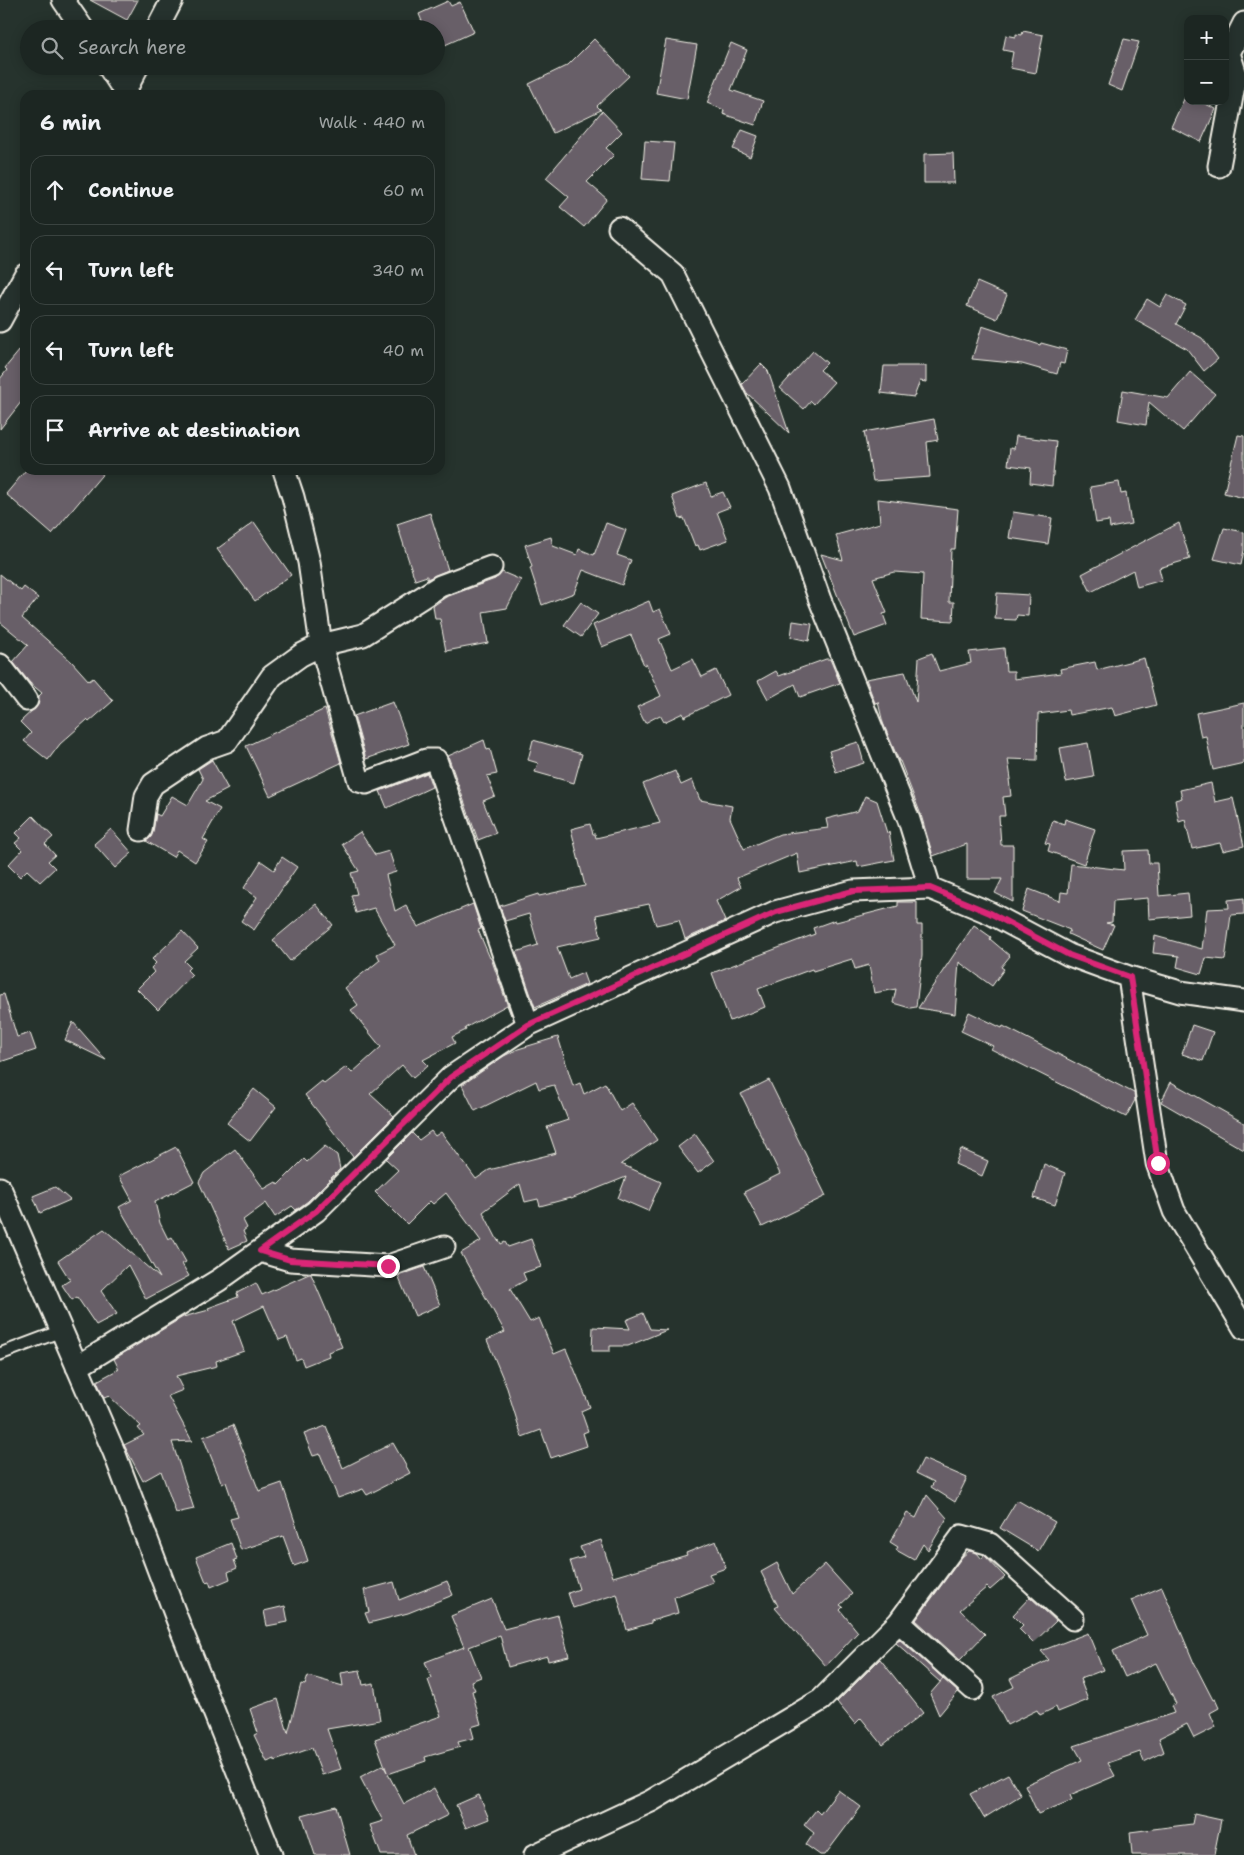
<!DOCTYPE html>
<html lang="en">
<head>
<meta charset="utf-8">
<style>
	body { margin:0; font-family:"Shantell Sans",sans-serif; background:#252e2a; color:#f1f3f6 }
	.controls { position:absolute; right:15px; top:15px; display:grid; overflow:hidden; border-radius:10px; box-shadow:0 2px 12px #0003 }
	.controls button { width:45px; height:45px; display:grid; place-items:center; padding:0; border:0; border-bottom:1px solid #3a4340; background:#1c2622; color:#f1f3f6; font:25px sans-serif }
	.stop { position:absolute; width:15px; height:15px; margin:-11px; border:4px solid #db2777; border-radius:50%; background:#fff }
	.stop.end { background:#db2777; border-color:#fff; box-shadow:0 1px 5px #0008 }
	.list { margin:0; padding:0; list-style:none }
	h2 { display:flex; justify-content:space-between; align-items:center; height:65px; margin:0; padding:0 20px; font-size:21px }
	h2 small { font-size:16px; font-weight:400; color:#a0a5a5 }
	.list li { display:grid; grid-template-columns:32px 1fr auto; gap:15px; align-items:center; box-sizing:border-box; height:70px; margin:0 10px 10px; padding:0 10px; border:1px solid #3a4340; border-radius:15px }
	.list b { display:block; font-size:19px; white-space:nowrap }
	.list em { font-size:16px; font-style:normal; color:#a0a5a5 }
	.icon { flex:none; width:28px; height:28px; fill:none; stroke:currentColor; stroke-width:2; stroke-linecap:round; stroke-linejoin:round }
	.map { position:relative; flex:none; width:1244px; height:1855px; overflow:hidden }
	.search { position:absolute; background:#1c2622; box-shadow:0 2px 12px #0003; left:20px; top:20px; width:425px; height:55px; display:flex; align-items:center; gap:12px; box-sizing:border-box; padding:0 18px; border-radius:28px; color:#a0a5a5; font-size:19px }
	.panel { position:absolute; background:#1c2622; box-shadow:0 2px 12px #0003; left:20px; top:90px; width:425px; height:385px; border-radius:15px }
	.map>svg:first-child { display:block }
</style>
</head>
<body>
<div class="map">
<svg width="1244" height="1855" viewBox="0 0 1244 1855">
	<rect width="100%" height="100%" fill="#26332d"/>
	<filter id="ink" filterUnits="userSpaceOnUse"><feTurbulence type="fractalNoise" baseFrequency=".02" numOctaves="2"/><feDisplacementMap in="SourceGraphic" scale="10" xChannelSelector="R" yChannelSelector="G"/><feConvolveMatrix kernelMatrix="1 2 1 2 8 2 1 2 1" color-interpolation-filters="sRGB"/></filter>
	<g filter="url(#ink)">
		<!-- building -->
		<path fill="#685f67" stroke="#f4f1e8" d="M 90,0 L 138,0 L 127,20 Z
			M 448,1 L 451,6 L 460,2 L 474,32 L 436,49 L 436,29 L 425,29 L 419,14 Z
			M 1023,31 L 1043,35 L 1036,73 L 1010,68 L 1013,52 L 1003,50 L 1006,35 L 1016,37 L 1016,34 L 1022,35 Z
			M 594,39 L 629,76 L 597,106 L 601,110 L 553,133 L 529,84 L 568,65 Z
			M 1124,39 L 1139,42 L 1122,91 L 1108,85 Z
			M 666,40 L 697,45 L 687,99 L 656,93 Z
			M 731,43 L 747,50 L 731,90 L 763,101 L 755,125 L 723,114 L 724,110 L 707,103 Z
			M 1186,95 L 1188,96 L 1188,101 L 1199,101 L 1216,109 L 1201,142 L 1171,127 Z
			M 602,111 L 622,132 L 606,148 L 614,155 L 587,182 L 607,199 L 584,227 L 560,207 L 569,197 L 546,178 Z
			M 742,130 L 758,136 L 750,157 L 733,149 Z
			M 645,141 L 674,143 L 670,181 L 642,179 Z
			M 953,153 L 954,183 L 924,183 L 924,154 Z
			M 977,282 L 1007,295 L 997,319 L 967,306 Z
			M 1167,295 L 1186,305 L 1176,324 L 1202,338 L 1218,359 L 1204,371 L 1187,349 L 1135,320 L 1147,299 L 1160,307 Z
			M 982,326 L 1040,345 L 1041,343 L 1067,350 L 1064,364 L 1060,363 L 1057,374 L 1022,364 L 972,359 Z
			M 25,344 L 25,397 L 0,429 L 0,379 L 7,370 L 5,368 Z
			M 813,351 L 827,363 L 820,370 L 834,382 L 814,404 L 811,401 L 804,409 L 780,388 Z
			M 761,364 L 768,371 L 789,433 L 747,393 L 742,384 Z
			M 884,366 L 926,366 L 926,382 L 920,381 L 914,397 L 881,393 Z
			M 1190,372 L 1215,394 L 1183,431 L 1149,402 L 1146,425 L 1118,420 L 1123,390 L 1168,398 Z
			M 934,419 L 938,440 L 927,442 L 930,477 L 873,481 L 864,432 Z
			M 1238,435 L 1244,436 L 1244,498 L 1224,493 Z
			M 1016,436 L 1056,441 L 1052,486 L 1030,483 L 1031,468 L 1008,465 L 1010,448 L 1014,449 Z
			M 26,470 L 106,470 L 52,534 L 6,494 Z
			M 1119,482 L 1121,494 L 1126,493 L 1131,524 L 1110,528 L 1109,521 L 1096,523 L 1090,487 Z
			M 706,483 L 711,496 L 723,492 L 730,507 L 717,512 L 728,540 L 700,550 L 698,545 L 695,546 L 684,518 L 680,519 L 672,496 Z
			M 878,499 L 958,509 L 955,549 L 951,549 L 949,602 L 954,602 L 953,621 L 921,619 L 923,574 L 894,572 L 873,578 L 887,613 L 883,614 L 887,625 L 854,637 L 821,554 L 843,560 L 836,535 L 880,523 Z
			M 1013,512 L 1052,518 L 1048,544 L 1009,538 Z
			M 430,513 L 448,570 L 427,579 L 427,576 L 415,580 L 397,524 Z
			M 254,522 L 291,575 L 255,601 L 217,549 Z
			M 606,523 L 626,530 L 617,555 L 631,560 L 622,585 L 583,570 L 574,593 L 542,605 L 530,568 L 532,567 L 525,545 L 551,537 L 553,546 L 577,555 L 579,549 L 594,555 Z
			M 1179,523 L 1190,559 L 1159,568 L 1162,580 L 1137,587 L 1133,570 L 1091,592 L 1082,574 Z
			M 1224,528 L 1244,532 L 1244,550 L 1241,565 L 1214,559 Z
			M 502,572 L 521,580 L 507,608 L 483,612 L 488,643 L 446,651 L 440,619 L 435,619 L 433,606 L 446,597 L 495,579 Z
			M 0,574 L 21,591 L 24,587 L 38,598 L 22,618 L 72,662 L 89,681 L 93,678 L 113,701 L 89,722 L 87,720 L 60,744 L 48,760 L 24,741 L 31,733 L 20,722 L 38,705 L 39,696 L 42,693 L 30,683 L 13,662 L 28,645 L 0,622 Z
			M 997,593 L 1029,595 L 1028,616 L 1017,615 L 1016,620 L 995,619 Z
			M 649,601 L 653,612 L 660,609 L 671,634 L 659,639 L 672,669 L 693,659 L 702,677 L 716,670 L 728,695 L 684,717 L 683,713 L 664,722 L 660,715 L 645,723 L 637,707 L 661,696 L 646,664 L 644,665 L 631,635 L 602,647 L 593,625 Z
			M 581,602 L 598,614 L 581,637 L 564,625 Z
			M 793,621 L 812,624 L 809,641 L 791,637 Z
			M 1004,648 L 1006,671 L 1014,671 L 1014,679 L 1061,673 L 1060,669 L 1095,662 L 1097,670 L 1144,658 L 1156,705 L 1115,716 L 1112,707 L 1069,715 L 1068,710 L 1038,714 L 1037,760 L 1008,759 L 1011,779 L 1009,779 L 1011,796 L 1003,797 L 1005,816 L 999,816 L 1001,845 L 1013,845 L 1013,902 L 995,893 L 1002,879 L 967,879 L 967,844 L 933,856 L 921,815 L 900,761 L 899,761 L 883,723 L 878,702 L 875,703 L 866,679 L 905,672 L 916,702 L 919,658 L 932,653 L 939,671 L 971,663 L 969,652 Z
			M 826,659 L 830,659 L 840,683 L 800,697 L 795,684 L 768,699 L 758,681 L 776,671 L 779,676 Z
			M 393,702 L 409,744 L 366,759 L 354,716 Z
			M 1244,703 L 1244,763 L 1213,770 L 1206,736 L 1201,737 L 1196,713 Z
			M 325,709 L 341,763 L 270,796 L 246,746 Z
			M 484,740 L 487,750 L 490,749 L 497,774 L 487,776 L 495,796 L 483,801 L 496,833 L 478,840 L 448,756 Z
			M 533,740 L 582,754 L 574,783 L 535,772 L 538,763 L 528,760 Z
			M 858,742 L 864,763 L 836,772 L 829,751 Z
			M 1088,743 L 1094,777 L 1066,782 L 1060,748 Z
			M 212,760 L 228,789 L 205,801 L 220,809 L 203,839 L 208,842 L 195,862 L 177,850 L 173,857 L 146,841 L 151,837 L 153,832 L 156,814 L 160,816 L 172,796 L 188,805 L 203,779 L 198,769 Z
			M 675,771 L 681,785 L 692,780 L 700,800 L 732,806 L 730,818 L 744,849 L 780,834 L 828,828 L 826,819 L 858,811 L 865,796 L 877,801 L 887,833 L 889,832 L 894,860 L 858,867 L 857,861 L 800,873 L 797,853 L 737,878 L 741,887 L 716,901 L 725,921 L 685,939 L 679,920 L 656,925 L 649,904 L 596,915 L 601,937 L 557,947 L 569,979 L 583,973 L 587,984 L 535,1007 L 516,952 L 538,945 L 529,914 L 505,921 L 500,906 L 538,894 L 539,896 L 585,886 L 571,829 L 590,824 L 593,834 L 595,834 L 596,838 L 660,823 L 643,784 Z
			M 427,773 L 432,787 L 387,808 L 380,791 Z
			M 1211,783 L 1215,802 L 1233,798 L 1244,846 L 1223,851 L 1220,843 L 1192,849 L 1185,820 L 1179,822 L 1175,800 L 1182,798 L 1180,790 Z
			M 33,816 L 53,837 L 45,844 L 55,855 L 48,861 L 55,868 L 40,882 L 27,870 L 20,877 L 8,865 L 22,850 L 15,843 L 21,838 L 16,833 Z
			M 1065,819 L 1095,829 L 1084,864 L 1048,851 L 1050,844 L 1045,843 L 1053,820 L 1064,824 Z
			M 111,829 L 132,853 L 115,868 L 94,844 Z
			M 360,832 L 375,855 L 389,851 L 396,872 L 386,875 L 395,911 L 406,905 L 418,927 L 473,904 L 481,929 L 478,930 L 490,958 L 491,958 L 511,1015 L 507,1005 L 465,1028 L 466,1030 L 452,1037 L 455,1043 L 423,1060 L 428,1065 L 413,1078 L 402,1065 L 370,1094 L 394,1116 L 353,1157 L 305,1095 L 322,1081 L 324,1084 L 346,1067 L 352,1073 L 381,1047 L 351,1010 L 358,1005 L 345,988 L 368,969 L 369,970 L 369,969 L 380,960 L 377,954 L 395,945 L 374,908 L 356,913 L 351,895 L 357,894 L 351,873 L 359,871 L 342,844 Z
			M 1148,850 L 1149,863 L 1157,863 L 1159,896 L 1188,893 L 1190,915 L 1149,919 L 1148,898 L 1113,901 L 1112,922 L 1106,923 L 1114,925 L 1103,950 L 1068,934 L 1070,930 L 1022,911 L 1029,889 L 1060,901 L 1061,892 L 1068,893 L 1071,864 L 1124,870 L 1123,851 Z
			M 282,857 L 297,867 L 254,930 L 241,921 L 257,897 L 244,888 L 261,861 L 274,870 Z
			M 1244,898 L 1244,914 L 1231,915 L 1225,960 L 1206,958 L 1201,974 L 1177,967 L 1179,956 L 1153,953 L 1155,936 L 1202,949 L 1207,909 L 1229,908 L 1228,900 Z
			M 898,902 L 917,902 L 917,925 L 922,925 L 922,956 L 916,1007 L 910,1008 L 893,1003 L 896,989 L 874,993 L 869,965 L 855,969 L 852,959 L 813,971 L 812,969 L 758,989 L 765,1007 L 730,1021 L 712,973 L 815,934 L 813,928 L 835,920 L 836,922 L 898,906 Z
			M 316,904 L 333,925 L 290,961 L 273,940 Z
			M 974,925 L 991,937 L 990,939 L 1010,956 L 1001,967 L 1004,969 L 992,986 L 959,962 L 955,1014 L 918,1008 Z
			M 182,931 L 198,948 L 184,961 L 190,967 L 187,970 L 192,975 L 158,1010 L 137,989 L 154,972 L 151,968 L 156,963 L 152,959 Z
			M 4,994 L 17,1037 L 30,1033 L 36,1050 L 0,1062 L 0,995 Z
			M 969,1012 L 1002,1028 L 1003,1026 L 1134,1093 L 1135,1100 L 1126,1117 L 991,1049 L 993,1046 L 961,1031 Z
			M 73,1022 L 106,1060 L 65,1040 Z
			M 1192,1025 L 1213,1032 L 1203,1061 L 1182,1054 Z
			M 558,1037 L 573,1086 L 580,1083 L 584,1094 L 605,1083 L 620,1111 L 632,1103 L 657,1140 L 621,1164 L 661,1182 L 648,1211 L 618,1198 L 626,1177 L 571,1199 L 570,1198 L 540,1206 L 538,1199 L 525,1202 L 520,1184 L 483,1212 L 498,1241 L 499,1240 L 501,1244 L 505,1242 L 508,1247 L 531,1239 L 541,1267 L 523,1273 L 526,1280 L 510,1289 L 530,1322 L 539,1318 L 554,1354 L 566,1349 L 590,1407 L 581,1411 L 588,1431 L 583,1433 L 587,1446 L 551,1458 L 541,1430 L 522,1437 L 507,1388 L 487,1340 L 505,1332 L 461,1253 L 481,1241 L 446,1193 L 433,1204 L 430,1201 L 407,1224 L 375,1192 L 398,1170 L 386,1159 L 412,1133 L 419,1140 L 431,1131 L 435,1136 L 441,1132 L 476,1179 L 489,1170 L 556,1153 L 547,1127 L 568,1120 L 554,1085 L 539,1089 L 536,1081 L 475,1111 L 462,1085 L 504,1056 L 518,1049 Z
			M 769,1080 L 826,1196 L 762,1227 L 744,1192 L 780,1174 L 741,1094 Z
			M 1171,1082 L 1244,1123 L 1244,1150 L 1161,1102 Z
			M 254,1089 L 276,1107 L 250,1141 L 227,1123 Z
			M 695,1134 L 714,1161 L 698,1173 L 678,1147 Z
			M 325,1146 L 337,1155 L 340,1169 L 308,1201 L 296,1210 L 292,1206 L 275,1217 L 266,1203 L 243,1220 L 247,1228 L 243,1231 L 247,1241 L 229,1249 L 199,1182 L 204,1173 L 235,1149 L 264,1189 L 276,1182 L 278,1185 L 304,1159 L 307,1162 Z
			M 176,1147 L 194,1182 L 155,1202 L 160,1223 L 168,1239 L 172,1237 L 186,1262 L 182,1264 L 189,1276 L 146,1299 L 128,1265 L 101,1291 L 117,1314 L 96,1325 L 77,1297 L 72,1300 L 62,1285 L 70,1280 L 58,1261 L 104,1229 L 160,1278 L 119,1207 L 132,1200 L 119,1176 Z
			M 961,1149 L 988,1161 L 982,1176 L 955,1164 Z
			M 1044,1164 L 1065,1173 L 1055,1205 L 1034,1198 Z
			M 55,1187 L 70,1200 L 40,1213 L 33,1196 Z
			M 424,1267 L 440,1305 L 415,1316 L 398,1276 Z
			M 309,1274 L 311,1274 L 342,1347 L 328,1352 L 329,1356 L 304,1366 L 301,1358 L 296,1360 L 287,1337 L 279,1340 L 264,1306 L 233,1321 L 244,1351 L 216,1361 L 217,1366 L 176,1376 L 183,1390 L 168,1396 L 192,1441 L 172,1442 L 194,1509 L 176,1513 L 161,1471 L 143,1481 L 124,1445 L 144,1435 L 138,1428 L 141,1426 L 109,1396 L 104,1398 L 97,1381 L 119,1369 L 114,1359 L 183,1317 L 209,1310 L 208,1308 L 238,1297 L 237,1293 L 256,1283 L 262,1295 Z
			M 643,1313 L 650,1329 L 667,1330 L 628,1346 L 610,1346 L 610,1351 L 592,1351 L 593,1327 L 630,1329 L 626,1320 Z
			M 233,1425 L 259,1491 L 282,1483 L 308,1561 L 294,1566 L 283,1536 L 241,1550 L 230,1519 L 238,1517 L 226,1482 L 222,1484 L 203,1437 Z
			M 326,1426 L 343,1468 L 393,1443 L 410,1473 L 367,1495 L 363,1489 L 338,1498 L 320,1454 L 313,1456 L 304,1434 Z
			M 923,1459 L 967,1478 L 955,1502 L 931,1487 L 934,1482 L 916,1473 Z
			M 927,1495 L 947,1518 L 928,1550 L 923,1544 L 914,1560 L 896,1550 L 898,1547 L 890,1542 L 907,1513 L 916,1518 Z
			M 1017,1500 L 1055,1522 L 1038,1551 L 1000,1528 Z
			M 601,1540 L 613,1577 L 687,1555 L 686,1553 L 716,1541 L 726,1568 L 709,1574 L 713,1582 L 674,1597 L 678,1613 L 651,1621 L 651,1623 L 627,1630 L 617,1594 L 573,1608 L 568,1593 L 579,1589 L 570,1561 L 584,1557 L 580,1547 Z
			M 231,1543 L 237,1559 L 234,1560 L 237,1568 L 228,1572 L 230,1579 L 211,1587 L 209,1581 L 206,1582 L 196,1557 Z
			M 969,1551 L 977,1553 L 982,1559 L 984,1555 L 1005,1577 L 990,1590 L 987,1587 L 960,1610 L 985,1634 L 960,1660 L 916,1620 L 962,1557 Z
			M 777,1563 L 792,1594 L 825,1564 L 852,1594 L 840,1605 L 843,1607 L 840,1610 L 858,1632 L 826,1666 L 775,1608 L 778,1606 L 761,1572 Z
			M 447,1581 L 453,1595 L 408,1613 L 369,1623 L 365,1613 L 369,1612 L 364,1590 L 394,1582 L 399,1600 Z
			M 1162,1587 L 1194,1663 L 1213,1700 L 1215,1699 L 1219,1708 L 1210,1713 L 1216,1727 L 1194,1738 L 1187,1724 L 1159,1738 L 1164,1752 L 1144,1762 L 1140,1752 L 1108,1763 L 1115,1776 L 1070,1795 L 1072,1800 L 1038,1814 L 1025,1785 L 1082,1760 L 1074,1746 L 1174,1713 L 1171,1706 L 1176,1704 L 1156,1663 L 1125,1677 L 1113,1651 L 1147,1635 L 1131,1600 Z
			M 1030,1597 L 1056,1621 L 1033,1643 L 1019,1629 L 1023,1625 L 1013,1615 Z
			M 492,1599 L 504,1629 L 558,1615 L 569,1656 L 548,1661 L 547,1656 L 508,1667 L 500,1635 L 469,1647 L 481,1677 L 471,1681 L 475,1690 L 472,1691 L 481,1724 L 471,1727 L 474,1738 L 458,1742 L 460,1747 L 425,1757 L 426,1761 L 388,1774 L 404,1804 L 434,1788 L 448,1815 L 407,1835 L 414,1855 L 381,1855 L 370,1825 L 383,1821 L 360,1777 L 383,1765 L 387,1772 L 375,1739 L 441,1716 L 428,1680 L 432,1678 L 425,1662 L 464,1647 L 451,1616 Z
			M 285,1606 L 288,1622 L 267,1626 L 264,1611 Z
			M 1088,1633 L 1103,1670 L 1080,1679 L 1088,1700 L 1058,1712 L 1056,1707 L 1040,1715 L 1037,1710 L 1007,1725 L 993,1697 L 1014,1687 L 1010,1679 L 1049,1660 L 1041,1651 Z
			M 899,1639 L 943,1678 L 940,1682 L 896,1643 Z
			M 880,1659 L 923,1713 L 883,1745 L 861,1718 L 855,1724 L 837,1702 Z
			M 360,1670 L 363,1685 L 374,1683 L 380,1720 L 327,1729 L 341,1769 L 322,1775 L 312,1748 L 275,1761 L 275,1759 L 267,1762 L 254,1735 L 258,1733 L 250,1709 L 278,1699 L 288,1733 L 301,1684 L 305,1685 L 308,1676 L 343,1686 L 341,1673 Z
			M 943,1679 L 958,1692 L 939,1715 L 930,1694 Z
			M 1008,1774 L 1021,1795 L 984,1818 L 970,1794 Z
			M 838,1790 L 861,1807 L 825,1855 L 820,1855 L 806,1845 L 814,1833 L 804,1825 L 816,1810 L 820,1814 Z
			M 479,1795 L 489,1819 L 466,1828 L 456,1805 Z
			M 336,1806 L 350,1855 L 315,1855 L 302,1815 Z
			M 1194,1814 L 1221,1820 L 1214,1855 L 1132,1855 L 1130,1832 L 1192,1824 Z"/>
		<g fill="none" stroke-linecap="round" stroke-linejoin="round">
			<defs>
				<path id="service" d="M 0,1354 L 61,1331"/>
				<path id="minor" d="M 63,0 L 83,29
					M 157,29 L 172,0
					M 108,66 L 127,95
					M 123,95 L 138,66
					M 1219,166 L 1236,75 L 1229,53 L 1244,23
					M 619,228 L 673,274 L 780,488 L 820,600 L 909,820 L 930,888
					M 0,321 L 25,275
					M 284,470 L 293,497 L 309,562 L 321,645 L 359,781 L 366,783 L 426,760 L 436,760 L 528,1025
					M 0,665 L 27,700
					M 141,830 L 146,796 L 153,784 L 207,748 L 227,741 L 272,676 L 301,655 L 321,645 L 363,635 L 440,586 L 491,567
					M 1129,977 L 1157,1163 L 1174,1211 L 1244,1328
					M 0,1188 L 114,1452 L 177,1619 L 271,1855
					M 260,1251 L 290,1260 L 388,1266 L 444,1247
					M 77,1367 L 219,1280 L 316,1211 L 451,1077 L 528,1025 L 775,912 L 853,891 L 930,888 L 990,913 L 1069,955 L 1129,977 L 1180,992 L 1244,1001
					M 899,1622 L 973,1689
					M 535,1855 L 651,1801 L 821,1700 L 899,1622 L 962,1536 L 990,1544 L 1073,1619"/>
			</defs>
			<!-- service casing -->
			<use href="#service" stroke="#f4f1e8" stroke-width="15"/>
			<!-- minor casing -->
			<use href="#minor" stroke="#f4f1e8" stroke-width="25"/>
			<!-- service -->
			<use href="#service" stroke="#26332d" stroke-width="11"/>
			<!-- minor -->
			<use href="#minor" stroke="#26332d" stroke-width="21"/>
		</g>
	</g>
	<g fill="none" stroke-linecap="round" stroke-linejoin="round" filter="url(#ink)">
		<!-- route -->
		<path stroke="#db2777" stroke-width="6" d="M 388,1266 L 290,1260 L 260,1251 L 316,1211 L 451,1077 L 528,1025 L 776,912 L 853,891 L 930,888 L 990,913 L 1069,955 L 1130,977 L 1158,1163"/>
	</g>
</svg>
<div class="controls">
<button>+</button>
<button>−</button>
</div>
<div class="stop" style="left:1158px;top:1163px"></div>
<div class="stop end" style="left:388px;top:1266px"></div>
<div class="search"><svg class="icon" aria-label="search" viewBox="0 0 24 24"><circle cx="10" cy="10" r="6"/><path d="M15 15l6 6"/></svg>Search here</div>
<section class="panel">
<h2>6 min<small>Walk · 440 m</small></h2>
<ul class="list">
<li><svg class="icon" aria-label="ahead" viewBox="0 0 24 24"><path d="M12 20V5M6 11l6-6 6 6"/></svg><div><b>Continue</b></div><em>60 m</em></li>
<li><svg class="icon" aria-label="left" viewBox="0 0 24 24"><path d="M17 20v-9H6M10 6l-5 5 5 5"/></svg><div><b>Turn left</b></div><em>340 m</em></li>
<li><svg class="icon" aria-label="left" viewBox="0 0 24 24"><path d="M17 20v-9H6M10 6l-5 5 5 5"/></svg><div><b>Turn left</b></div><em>40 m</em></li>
<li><svg class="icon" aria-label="arrive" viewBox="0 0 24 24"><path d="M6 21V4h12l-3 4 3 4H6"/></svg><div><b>Arrive at destination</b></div></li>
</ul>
</section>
</div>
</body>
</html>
